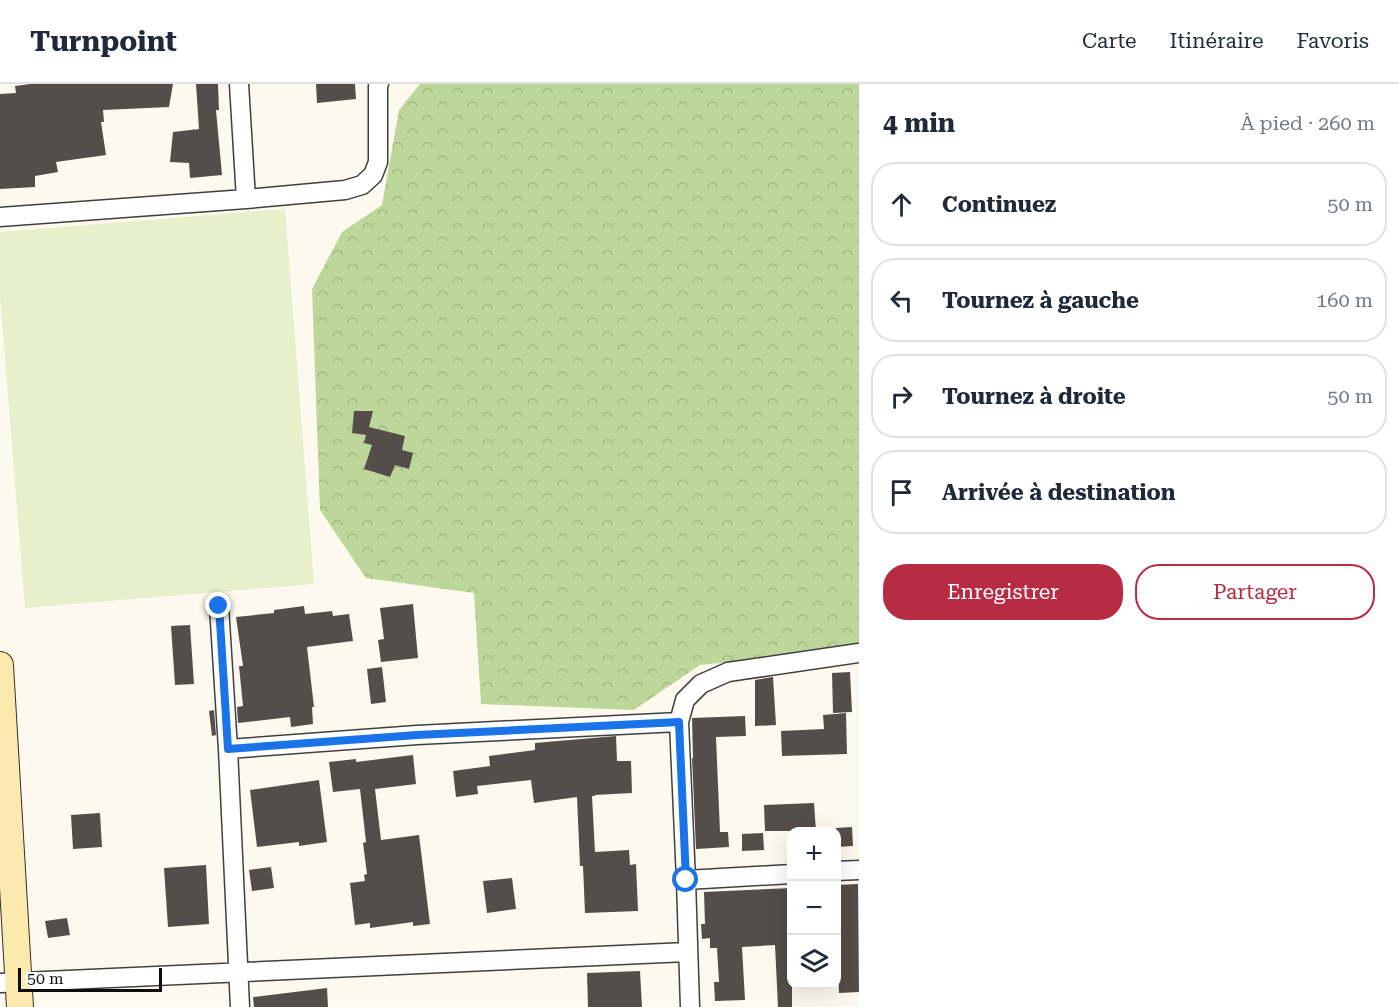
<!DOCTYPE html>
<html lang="fr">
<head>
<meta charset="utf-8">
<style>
	body { margin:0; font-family:"Roboto Serif",serif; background:#f6f6f7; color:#1f2937 }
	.controls { position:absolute; right:18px; bottom:18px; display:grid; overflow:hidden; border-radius:12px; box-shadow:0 6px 24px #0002 }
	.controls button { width:54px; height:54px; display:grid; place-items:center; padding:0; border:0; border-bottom:2px solid #e0e1e3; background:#fff; color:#1f2937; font:30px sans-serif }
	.scale { position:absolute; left:18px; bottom:15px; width:144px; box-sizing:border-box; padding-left:6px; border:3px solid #0d0d0d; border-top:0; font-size:16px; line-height:21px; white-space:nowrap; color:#0d0d0d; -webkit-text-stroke:4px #fff; paint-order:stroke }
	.stop { position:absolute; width:18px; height:18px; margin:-14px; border:4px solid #1a73e8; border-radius:50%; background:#fff }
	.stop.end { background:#1a73e8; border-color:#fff; box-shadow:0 2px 6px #0008 }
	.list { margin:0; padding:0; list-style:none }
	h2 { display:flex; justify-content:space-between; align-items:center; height:78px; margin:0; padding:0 24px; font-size:26px }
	h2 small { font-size:20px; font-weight:400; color:#747a83 }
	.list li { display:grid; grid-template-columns:39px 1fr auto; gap:18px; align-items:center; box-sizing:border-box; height:84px; margin:0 12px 12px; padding:0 12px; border:2px solid #e0e1e3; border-radius:24px }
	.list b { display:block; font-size:22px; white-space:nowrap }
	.list em { font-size:20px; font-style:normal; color:#747a83 }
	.actions { display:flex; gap:12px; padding:18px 24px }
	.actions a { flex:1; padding:14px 0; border:2px solid #b72c43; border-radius:24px; text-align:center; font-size:21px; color:#b72c43 }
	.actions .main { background:#b72c43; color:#fff }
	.icon { flex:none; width:33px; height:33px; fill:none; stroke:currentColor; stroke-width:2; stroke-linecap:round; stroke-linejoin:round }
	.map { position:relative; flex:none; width:859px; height:923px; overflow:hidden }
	header { display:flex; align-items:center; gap:36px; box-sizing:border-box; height:84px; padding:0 30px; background:#fff; border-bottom:2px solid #e0e1e3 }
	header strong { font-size:28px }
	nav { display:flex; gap:33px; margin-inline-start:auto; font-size:21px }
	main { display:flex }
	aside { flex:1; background:#fff }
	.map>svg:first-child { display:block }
</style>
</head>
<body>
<header>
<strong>Turnpoint</strong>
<nav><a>Carte</a><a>Itinéraire</a><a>Favoris</a></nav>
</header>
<main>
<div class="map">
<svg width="859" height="923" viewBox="0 0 859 923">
	<defs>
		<pattern id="forest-crowns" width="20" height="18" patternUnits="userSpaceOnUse" patternTransform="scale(1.5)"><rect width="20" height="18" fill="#bdd79a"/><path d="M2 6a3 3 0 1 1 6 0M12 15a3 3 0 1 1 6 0" fill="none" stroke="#a1b784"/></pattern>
	</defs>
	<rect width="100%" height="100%" fill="#fef9ee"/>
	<!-- forest -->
	<path fill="url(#forest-crowns)" d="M 420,0 L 859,0 L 859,565 L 700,581 L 634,626 L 481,620 L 474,509 L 366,494 L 320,426 L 312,205 L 342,148 L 382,121 L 399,26 Z"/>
	<!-- pitch -->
	<path fill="#e7efcb" d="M 285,125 L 314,500 L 25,524 L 0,211 L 0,148 Z"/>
	<!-- building -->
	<path fill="#554d4a" d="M 30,0 L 173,0 L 169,23 L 103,26 L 104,38 L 101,38 L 106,71 L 56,78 L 58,88 L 35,92 L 35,103 L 0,105 L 0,10 L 16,9 L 15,2 Z
		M 196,0 L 218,0 L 219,26 L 216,26 L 222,91 L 190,94 L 189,79 L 170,78 L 173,48 L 199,45 Z
		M 316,0 L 355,0 L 356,15 L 317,19 Z
		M 354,327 L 373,327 L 369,343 L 405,352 L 402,366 L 413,369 L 409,385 L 395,381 L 390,393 L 364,385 L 372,361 L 364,359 L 366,351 L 352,349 Z
		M 413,520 L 418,574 L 381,578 L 378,556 L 384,555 L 380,524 Z
		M 304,522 L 305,530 L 332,527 L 333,532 L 349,530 L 353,557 L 307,563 L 314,623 L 312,623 L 313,640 L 291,643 L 290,633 L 238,639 L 237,623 L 243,622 L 239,582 L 243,582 L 236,533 L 274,529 L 274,526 Z
		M 190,541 L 194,600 L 175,601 L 171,542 Z
		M 382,583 L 386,618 L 371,620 L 367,585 Z
		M 850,588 L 852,628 L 833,629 L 832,589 Z
		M 773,593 L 776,641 L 755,642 L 755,596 Z
		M 214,626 L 216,651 L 212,652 L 209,627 Z
		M 846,629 L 847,670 L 782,672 L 781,647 L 824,645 L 823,631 Z
		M 745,632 L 746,652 L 716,653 L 720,748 L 728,748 L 729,763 L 696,765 L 692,674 L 693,674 L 692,634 Z
		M 616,652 L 617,677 L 631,677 L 632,709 L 595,711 L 595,712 L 592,712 L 595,768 L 629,766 L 630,781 L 636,780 L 638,827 L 585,829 L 583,782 L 580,782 L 577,713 L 534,719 L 531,696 L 477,702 L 478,710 L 456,713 L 453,687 L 490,682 L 489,672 L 535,666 L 535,659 Z
		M 413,671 L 416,700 L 375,705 L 381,756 L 419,751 L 430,840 L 413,842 L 413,838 L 370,844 L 370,839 L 355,841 L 350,799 L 365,797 L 364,791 L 367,790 L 363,759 L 366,758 L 360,705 L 333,708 L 329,678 L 356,675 L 356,678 Z
		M 319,696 L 327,758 L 299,762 L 299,758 L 257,763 L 250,706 Z
		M 814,719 L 816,747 L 765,747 L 764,721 Z
		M 100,729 L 102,763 L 73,765 L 71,731 Z
		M 852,743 L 853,762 L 838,763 L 836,744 Z
		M 763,749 L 764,766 L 742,767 L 742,750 Z
		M 206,781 L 209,840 L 168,843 L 164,784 Z
		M 271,783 L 274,804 L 252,807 L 249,786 Z
		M 512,794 L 516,825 L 487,829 L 483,797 Z
		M 858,800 L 859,908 L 839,909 L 837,855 L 837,801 Z
		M 792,804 L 792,923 L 778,923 L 775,861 L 742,863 L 745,916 L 715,917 L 714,898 L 719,898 L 717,864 L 710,864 L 710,854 L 702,855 L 701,840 L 705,840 L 704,808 Z
		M 67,834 L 70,851 L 48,854 L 45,837 Z
		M 640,887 L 642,923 L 588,923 L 587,889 Z
		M 327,904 L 328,923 L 254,923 L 253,913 Z"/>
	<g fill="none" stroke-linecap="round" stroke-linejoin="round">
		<defs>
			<path id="street" d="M 239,0 L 246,115
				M 0,133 L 246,115 L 345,106 L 362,101 L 373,91 L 378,78 L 378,2 L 379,0
				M 219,522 L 228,665 L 240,923
				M 228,665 L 417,651 L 679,638
				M 836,787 L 859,786
				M 686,796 L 792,790
				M 0,899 L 687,868
				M 690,923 L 686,796 L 679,638 L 685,616 L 701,600 L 728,588 L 859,569"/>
			<path id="secondary" d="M 0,581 L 20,923"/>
		</defs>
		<!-- street casing -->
		<use href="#street" stroke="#404040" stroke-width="21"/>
		<!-- secondary casing -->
		<use href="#secondary" stroke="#2f2f2f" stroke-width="28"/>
		<!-- street -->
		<use href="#street" stroke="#fff" stroke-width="18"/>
		<!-- secondary -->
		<use href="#secondary" stroke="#fbe9ad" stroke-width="26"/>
	</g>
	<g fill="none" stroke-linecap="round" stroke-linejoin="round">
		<!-- route -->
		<path stroke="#1a73e8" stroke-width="8" d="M 219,522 L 228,665 L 417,651 L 679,638 L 686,796"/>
	</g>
</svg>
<div class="controls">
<button>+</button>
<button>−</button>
<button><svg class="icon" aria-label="layers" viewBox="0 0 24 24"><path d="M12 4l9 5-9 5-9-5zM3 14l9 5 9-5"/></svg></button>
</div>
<div class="scale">50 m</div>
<div class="stop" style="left:686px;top:796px"></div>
<div class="stop end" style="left:219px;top:522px"></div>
</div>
<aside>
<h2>4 min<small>À pied · 260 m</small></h2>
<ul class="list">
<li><svg class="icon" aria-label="ahead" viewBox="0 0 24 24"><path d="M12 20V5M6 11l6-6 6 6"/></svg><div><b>Continuez</b></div><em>50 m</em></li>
<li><svg class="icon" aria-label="left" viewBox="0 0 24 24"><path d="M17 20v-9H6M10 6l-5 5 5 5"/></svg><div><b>Tournez à gauche</b></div><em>160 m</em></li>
<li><svg class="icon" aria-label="right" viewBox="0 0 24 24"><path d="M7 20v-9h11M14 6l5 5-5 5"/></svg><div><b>Tournez à droite</b></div><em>50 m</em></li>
<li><svg class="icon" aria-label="arrive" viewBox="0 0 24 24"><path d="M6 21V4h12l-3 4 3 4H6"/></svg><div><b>Arrivée à destination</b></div></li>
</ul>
<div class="actions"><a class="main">Enregistrer</a><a>Partager</a></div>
</aside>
</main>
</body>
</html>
